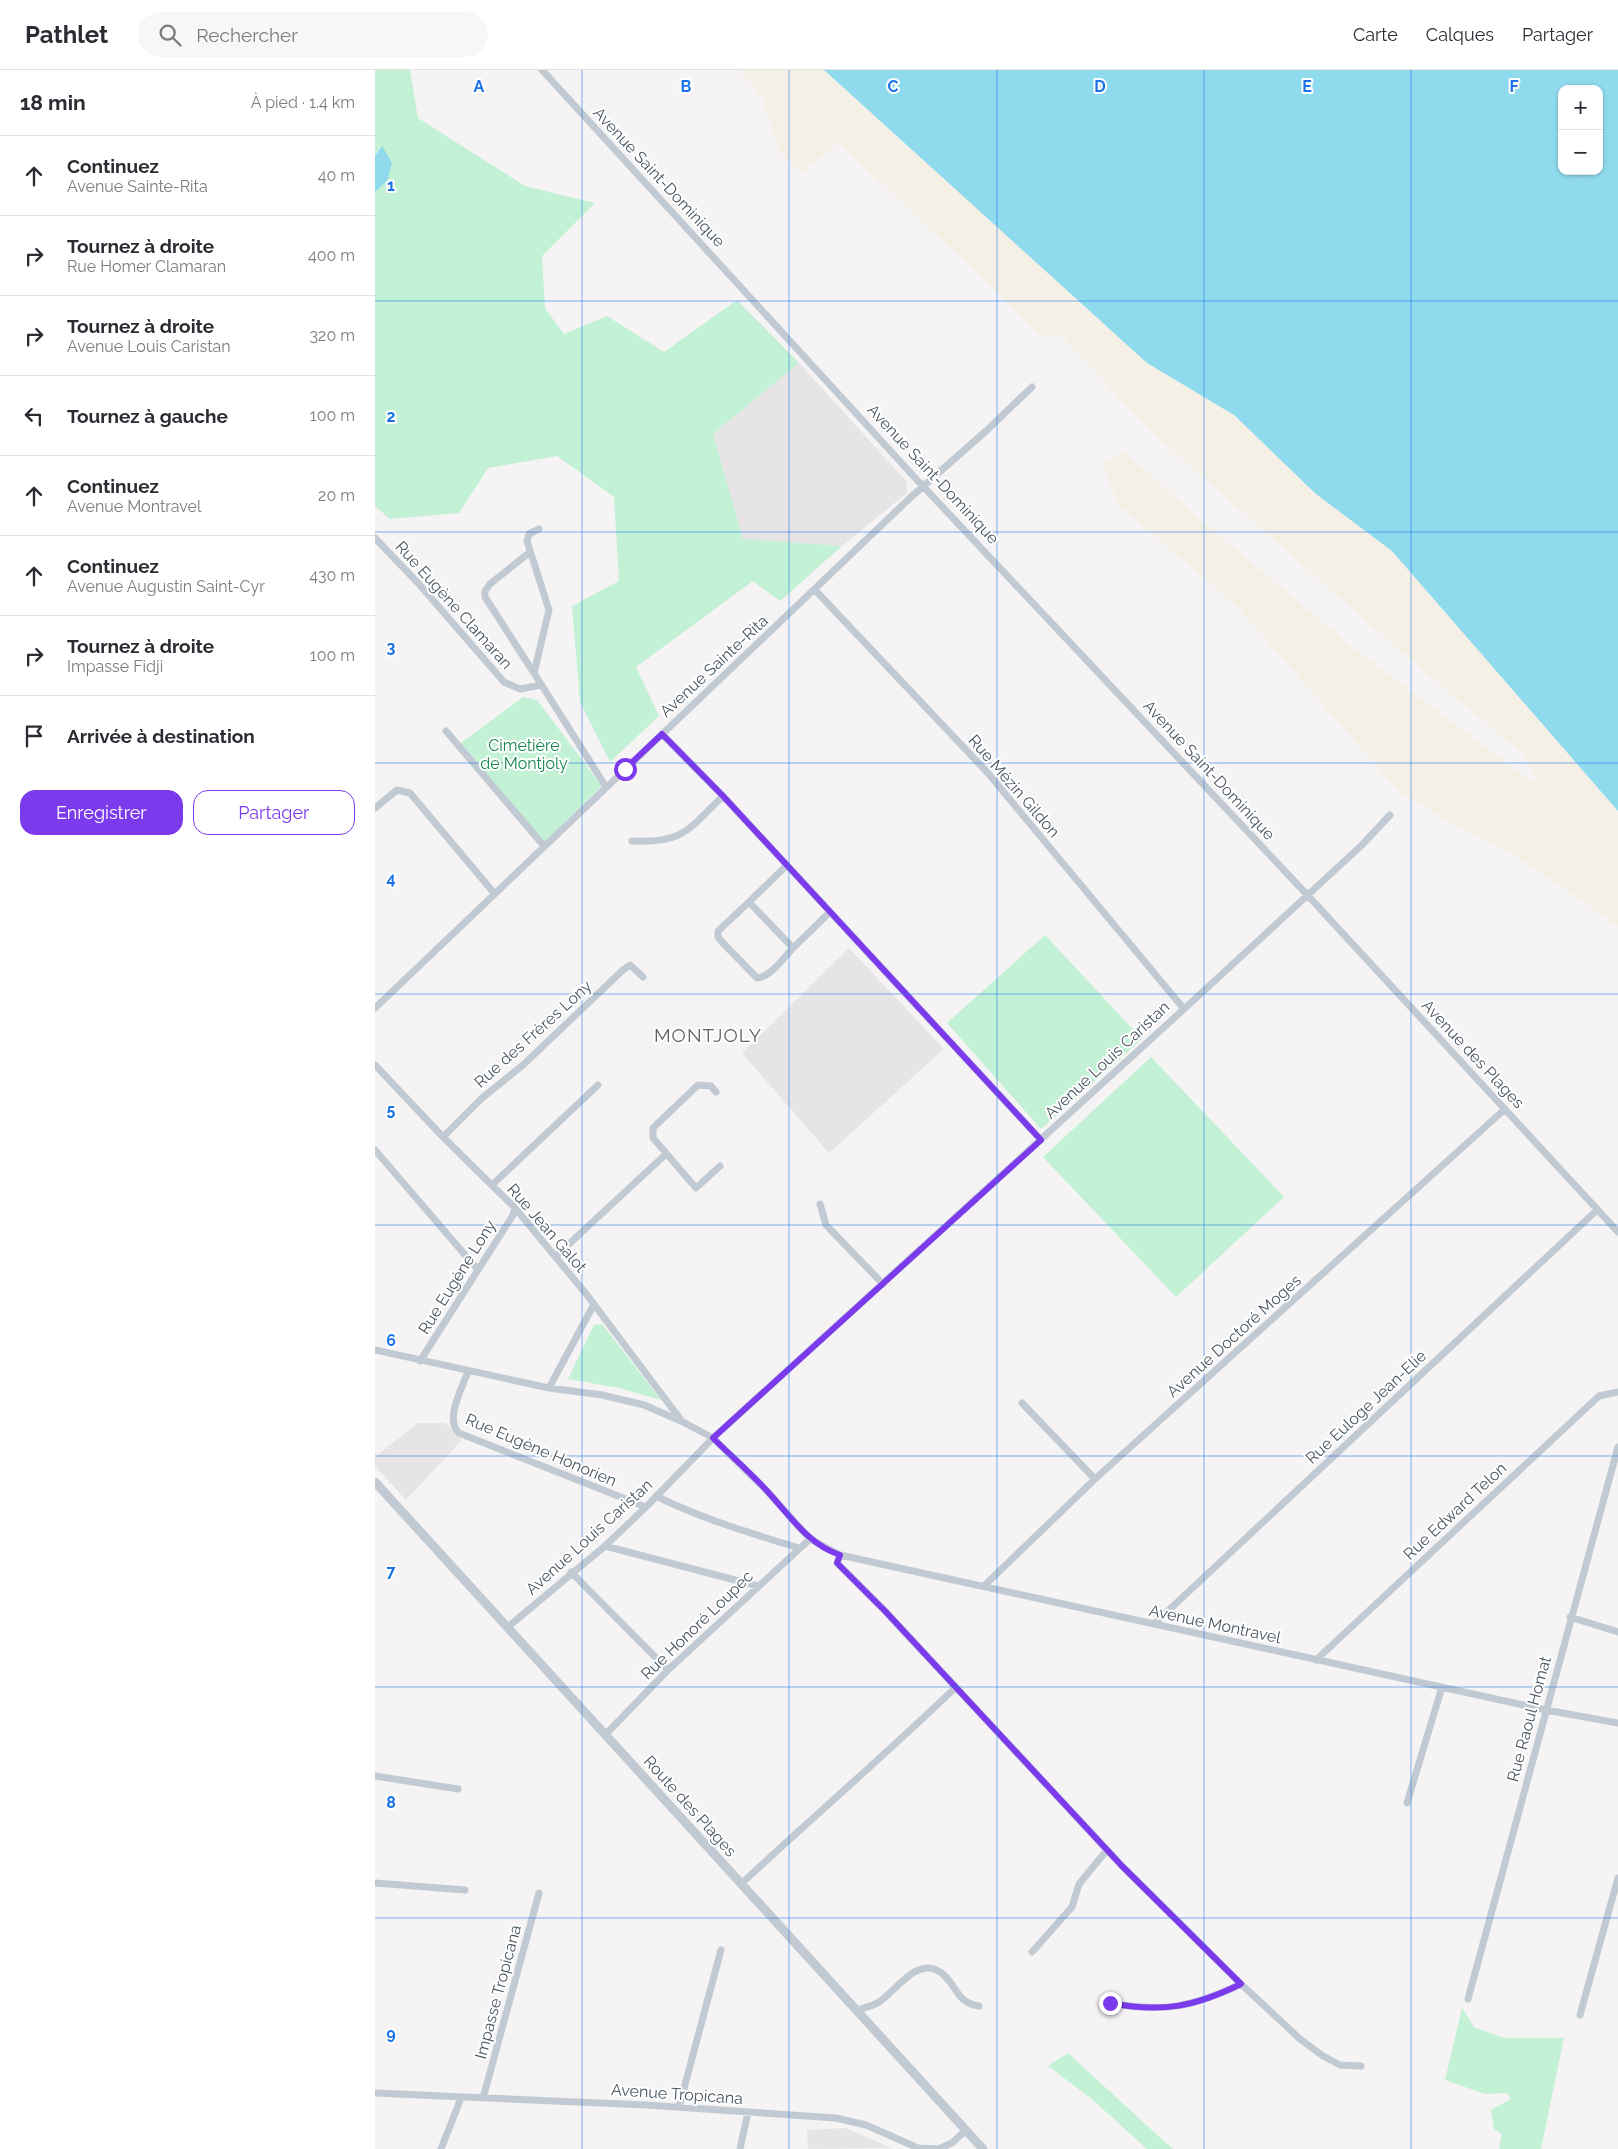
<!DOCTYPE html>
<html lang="fr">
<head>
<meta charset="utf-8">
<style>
	body { margin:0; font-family:Raleway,sans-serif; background:#f7f7f7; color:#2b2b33 }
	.controls { position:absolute; right:15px; top:15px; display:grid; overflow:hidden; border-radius:10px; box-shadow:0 1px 4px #0004 }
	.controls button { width:45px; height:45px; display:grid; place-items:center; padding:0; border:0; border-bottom:1px solid #e1e1e2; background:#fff; color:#2b2b33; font:25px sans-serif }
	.stop { position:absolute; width:15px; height:15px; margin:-11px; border:4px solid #7c3aed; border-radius:50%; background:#fff }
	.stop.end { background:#7c3aed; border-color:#fff; box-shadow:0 1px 5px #0008 }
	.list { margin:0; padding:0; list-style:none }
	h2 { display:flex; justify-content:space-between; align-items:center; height:65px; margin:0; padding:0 20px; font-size:21px }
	h2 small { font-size:16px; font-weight:400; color:#7c7c81 }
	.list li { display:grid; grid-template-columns:32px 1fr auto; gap:15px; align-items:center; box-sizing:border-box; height:80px; padding:0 20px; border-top:1px solid #e1e1e2 }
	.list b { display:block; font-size:19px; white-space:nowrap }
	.list p { margin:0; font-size:16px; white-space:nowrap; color:#7c7c81 }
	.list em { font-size:16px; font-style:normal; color:#7c7c81 }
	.actions { display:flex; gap:10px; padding:15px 20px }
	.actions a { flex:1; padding:11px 0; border:1px solid #7c3aed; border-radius:15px; text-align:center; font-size:18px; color:#7c3aed }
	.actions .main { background:#7c3aed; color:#fff }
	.icon { flex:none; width:28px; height:28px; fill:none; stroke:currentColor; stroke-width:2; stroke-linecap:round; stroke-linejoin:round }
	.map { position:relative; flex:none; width:1243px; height:2079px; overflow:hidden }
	header { display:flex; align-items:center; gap:30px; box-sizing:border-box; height:70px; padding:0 25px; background:#fff; border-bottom:1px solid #e1e1e2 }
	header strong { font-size:24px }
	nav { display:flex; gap:28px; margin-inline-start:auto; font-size:18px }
	.search { width:350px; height:45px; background:#f7f7f7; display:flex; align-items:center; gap:12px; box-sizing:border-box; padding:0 18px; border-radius:28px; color:#7c7c81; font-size:19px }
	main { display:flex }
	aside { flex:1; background:#fff }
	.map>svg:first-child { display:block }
</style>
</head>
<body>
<header>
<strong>Pathlet</strong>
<div class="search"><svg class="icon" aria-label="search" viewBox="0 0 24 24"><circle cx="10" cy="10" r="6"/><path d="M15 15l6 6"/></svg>Rechercher</div>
<nav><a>Carte</a><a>Calques</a><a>Partager</a></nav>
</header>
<main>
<aside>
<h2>18 min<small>À pied · 1.4 km</small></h2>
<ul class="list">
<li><svg class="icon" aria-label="ahead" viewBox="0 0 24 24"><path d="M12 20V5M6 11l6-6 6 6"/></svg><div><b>Continuez</b><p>Avenue Sainte-Rita</p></div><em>40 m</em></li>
<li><svg class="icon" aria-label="right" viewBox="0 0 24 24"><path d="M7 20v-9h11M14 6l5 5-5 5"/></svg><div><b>Tournez à droite</b><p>Rue Homer Clamaran</p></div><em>400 m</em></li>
<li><svg class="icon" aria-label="right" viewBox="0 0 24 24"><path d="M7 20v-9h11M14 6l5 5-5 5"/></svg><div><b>Tournez à droite</b><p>Avenue Louis Caristan</p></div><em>320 m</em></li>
<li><svg class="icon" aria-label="left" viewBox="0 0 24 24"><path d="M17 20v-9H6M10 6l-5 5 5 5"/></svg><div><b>Tournez à gauche</b></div><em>100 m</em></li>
<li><svg class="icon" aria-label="ahead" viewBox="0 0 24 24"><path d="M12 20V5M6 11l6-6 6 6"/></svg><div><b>Continuez</b><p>Avenue Montravel</p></div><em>20 m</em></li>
<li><svg class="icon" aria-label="ahead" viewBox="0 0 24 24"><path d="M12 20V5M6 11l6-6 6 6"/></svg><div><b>Continuez</b><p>Avenue Augustin Saint-Cyr</p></div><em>430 m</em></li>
<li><svg class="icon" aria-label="right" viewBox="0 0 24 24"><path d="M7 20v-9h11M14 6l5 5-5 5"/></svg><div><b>Tournez à droite</b><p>Impasse Fidji</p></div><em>100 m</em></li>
<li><svg class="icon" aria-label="arrive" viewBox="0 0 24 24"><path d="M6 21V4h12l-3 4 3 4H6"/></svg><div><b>Arrivée à destination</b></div></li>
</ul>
<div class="actions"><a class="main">Enregistrer</a><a>Partager</a></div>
</aside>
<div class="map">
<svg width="1243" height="2079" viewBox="0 0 1243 2079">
	<rect width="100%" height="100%" fill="#f5f3f3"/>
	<!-- education -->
	<path fill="#e6e4e5" d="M 424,293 L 532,412 L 532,423 L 467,476 L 367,469 L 338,364 Z
		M 474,878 L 569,979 L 454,1083 L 367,983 Z
		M 43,1353 L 70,1353 L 87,1370 L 31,1430 L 0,1396 L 0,1387 Z
		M 470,2058 L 517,2078 L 433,2079 L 432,2060 Z"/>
	<!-- green -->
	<path fill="#c3f1d5" d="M 0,0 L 35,0 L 43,48 L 150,116 L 220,133 L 167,186 L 170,238 L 189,264 L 232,246 L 289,282 L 362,230 L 424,293 L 338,364 L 368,469 L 467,476 L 405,531 L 378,511 L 261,597 L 284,646 L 235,692 L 205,632 L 197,536 L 244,511 L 239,427 L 182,386 L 113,398 L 84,443 L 15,449 L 0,436 L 0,122 L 12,111 L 6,76 L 0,86 Z
		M 148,627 L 162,630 L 227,716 L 168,773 L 86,673 Z
		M 670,865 L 767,969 L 666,1059 L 572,953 Z
		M 776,987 L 909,1127 L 801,1227 L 668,1087 Z
		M 227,1254 L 286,1330 L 244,1318 L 193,1309 L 219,1255 Z
		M 1087,1938 L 1099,1957 L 1129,1968 L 1189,1968 L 1166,2079 L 1124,2079 L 1127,2064 L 1119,2059 L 1116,2040 L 1136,2029 L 1132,2023 L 1110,2024 L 1070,2010 Z
		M 693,1983 L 792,2074 L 798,2079 L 772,2079 L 718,2030 L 673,1996 Z"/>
	<!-- sand -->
	<path fill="#f5f0e5" d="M 363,0 L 449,0 L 772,293 L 859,345 L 941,424 L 1017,481 L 1243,741 L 1243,856 L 1143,787 L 1074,751 L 1024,721 L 862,536 L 744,436 L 728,395 L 749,382 L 820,445 L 977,577 L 1168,720 L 1147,683 L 1039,593 L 775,360 L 688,267 L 664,265 L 593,194 L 464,73 L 426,102 L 404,82 L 388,27 Z"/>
	<!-- water -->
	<path fill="#90daee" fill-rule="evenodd" d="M 449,0 L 1243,0 L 1243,741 L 1017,481 L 941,424 L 859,345 L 772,293 ZM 1187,19 L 1224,19 L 1224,101 L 1187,101 Z
		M 7,76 L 17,93 L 12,111 L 0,122 L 0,86 Z"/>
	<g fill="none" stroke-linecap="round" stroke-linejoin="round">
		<!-- minor -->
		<path stroke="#c1cad2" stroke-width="7" d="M 167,0 L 543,411 L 937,830 L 1243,1162
			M 164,459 L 154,464 L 152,471 L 174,540 L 159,603 L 231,717
			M 0,468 L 43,513 L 129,612 L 145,619 L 166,615
			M 155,482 L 115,514 L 110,521 L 110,527 L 159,603
			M 440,520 L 612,702 L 809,939
			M 71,661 L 169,776
			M 287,664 L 348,726 L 666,1070
			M 0,738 L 22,720 L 35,723 L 119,823
			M 257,771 C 308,774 314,759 348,726
			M 411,796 L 374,832 L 418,878 L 455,842
			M 374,832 L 343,861 L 343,867 L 347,872 L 382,908 C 396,907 409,887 418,878
			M 0,938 L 536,427 L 611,361 L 657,317
			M 0,995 L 68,1067 L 140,1138 L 212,1225 L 306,1350
			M 341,1022 L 336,1016 L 323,1015 L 278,1058 L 278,1068 L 321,1118 L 345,1096
			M 68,1067 L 107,1028 L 148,995 L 248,900 L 255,895 L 268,907
			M 0,1080 L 103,1200
			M 117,1115 L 223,1015
			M 445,1134 L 451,1155 L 508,1214
			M 181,1186 L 291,1084
			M 0,1280 L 174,1318 L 227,1325 L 269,1335 L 308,1352 L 338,1368 L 392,1421 L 435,1469 L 465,1485 L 1171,1640 L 1243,1653
			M 45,1291 L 138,1145 L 140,1138
			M 93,1301 C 88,1317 69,1349 84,1363 L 271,1437
			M 174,1318 L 219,1234
			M 647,1333 L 720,1409
			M 281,1426 C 327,1449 375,1463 424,1478
			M 230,1476 L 383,1516
			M 465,1485 L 462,1493 L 510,1541 L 747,1796 L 866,1914 L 925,1969 L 948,1986 L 965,1995 L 986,1996
			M 196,1502 L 293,1600
			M 609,1516 L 720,1409 L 1130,1039
			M 1195,1547 L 1243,1562
			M 779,1554 L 1222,1140
			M 134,1556 L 230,1476 L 271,1437 L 338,1368 L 809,939 L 987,775 L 1015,745
			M 941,1590 L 1224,1326 L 1243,1322
			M 230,1665 L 293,1600 L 435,1469
			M 0,1706 L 83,1719
			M 1032,1733 L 1067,1617
			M 0,1813 L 90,1820
			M 366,1814 C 437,1748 510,1685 580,1618
			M 657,1882 L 697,1837 L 704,1814 L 732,1780
			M 1093,1929 L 1243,1377
			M 735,1933 C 788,1943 818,1937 866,1914
			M 482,1940 C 489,1938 498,1936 504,1932 C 521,1921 542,1886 565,1902 C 582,1913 580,1933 604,1936
			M 1205,1945 L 1243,1808
			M 0,2023 L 271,2035 L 461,2048 L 491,2055 L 543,2078 L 563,2079 L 577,2073 L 591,2060
			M 108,2028 L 164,1823
			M 304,2037 L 346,1880
			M 66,2079 L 86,2028
			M 365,2079 L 373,2042"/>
		<!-- tertiary -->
		<path stroke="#c1cad2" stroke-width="9" d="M 0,1412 L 608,2079"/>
	</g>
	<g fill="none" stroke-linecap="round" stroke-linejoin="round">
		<!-- route -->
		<path stroke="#7c3aed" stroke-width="6" d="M 250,699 L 287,664 L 348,726 L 666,1070 L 338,1368 C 356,1386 376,1403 393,1422 C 415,1446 434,1475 465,1485 L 462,1493 L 510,1541 L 747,1796 L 866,1914 C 819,1937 787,1943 735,1933"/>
	</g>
	<!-- grid -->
	<path fill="none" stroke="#1a73e8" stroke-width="1" stroke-opacity="0.55" d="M 207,0 L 207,2079M 414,0 L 414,2079M 622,0 L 622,2079M 829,0 L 829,2079M 1036,0 L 1036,2079M 0,231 L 1243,231M 0,462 L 1243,462M 0,693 L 1243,693M 0,924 L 1243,924M 0,1155 L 1243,1155M 0,1386 L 1243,1386M 0,1617 L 1243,1617M 0,1848 L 1243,1848"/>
	<g text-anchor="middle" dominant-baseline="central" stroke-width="4" stroke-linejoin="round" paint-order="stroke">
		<!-- street labels -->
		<g font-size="16" fill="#4a5661" stroke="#fff">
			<text transform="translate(284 107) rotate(47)">Avenue Saint-Dominique</text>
			<text transform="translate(558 404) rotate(47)">Avenue Saint-Dominique</text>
			<text transform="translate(79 535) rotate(48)">Rue Eugène Clamaran</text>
			<text transform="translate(339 596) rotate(-43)">Avenue Sainte-Rita</text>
			<text transform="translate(834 700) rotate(47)">Avenue Saint-Dominique</text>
			<text transform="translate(639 716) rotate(49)">Rue Mézin Gildon</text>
			<text transform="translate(158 964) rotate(-42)">Rue des Frères Lony</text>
			<text transform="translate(1098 984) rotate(47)">Avenue des Plages</text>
			<text transform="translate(732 990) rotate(-43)">Avenue Louis Caristan</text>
			<text transform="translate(172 1158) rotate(49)">Rue Jean Galot</text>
			<text transform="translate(82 1207) rotate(-58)">Rue Eugène Lony</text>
			<text transform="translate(859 1266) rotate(-42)">Avenue Doctoré Moges</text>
			<text transform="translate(991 1337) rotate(-43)">Rue Euloge Jean-Elie</text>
			<text transform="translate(166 1380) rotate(23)">Rue Eugène Honorien</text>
			<text transform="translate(1080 1441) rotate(-43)">Rue Edward Telon</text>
			<text transform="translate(214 1467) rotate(-42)">Avenue Louis Caristan</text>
			<text transform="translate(840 1554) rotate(12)">Avenue Montravel</text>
			<text transform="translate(322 1555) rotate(-44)">Rue Honoré Loupec</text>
			<text transform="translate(1154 1649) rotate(-75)">Rue Raoul Homat</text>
			<text transform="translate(315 1736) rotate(48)">Route des Plages</text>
			<text transform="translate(123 1922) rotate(-75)">Impasse Tropicana</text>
			<text transform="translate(302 2024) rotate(4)">Avenue Tropicana</text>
		</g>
		<!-- park labels -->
		<g font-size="16" fill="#17864f" stroke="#fff">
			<text x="149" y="675">Cimetière<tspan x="149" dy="18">de Montjoly</tspan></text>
		</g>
		<!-- quarter labels -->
		<g font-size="19" letter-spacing="1" fill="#5f6368" stroke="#fff">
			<text x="333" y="965">MONTJOLY</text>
		</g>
	</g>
	<g font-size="16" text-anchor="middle" font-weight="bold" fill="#1a73e8" stroke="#fff" stroke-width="4" stroke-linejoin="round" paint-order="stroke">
		<text x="104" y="22">A</text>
		<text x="311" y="22">B</text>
		<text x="518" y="22">C</text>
		<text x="725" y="22">D</text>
		<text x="932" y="22">E</text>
		<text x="1139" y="22">F</text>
		<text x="16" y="121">1</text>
		<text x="16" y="352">2</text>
		<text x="16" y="583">3</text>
		<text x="16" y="814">4</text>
		<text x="16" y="1045">5</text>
		<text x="16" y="1276">6</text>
		<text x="16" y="1507">7</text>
		<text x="16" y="1738">8</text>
		<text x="16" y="1969">9</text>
	</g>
</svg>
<div class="controls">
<button>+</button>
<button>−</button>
</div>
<div class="stop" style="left:250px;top:699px"></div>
<div class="stop end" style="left:735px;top:1933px"></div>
</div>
</main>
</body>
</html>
